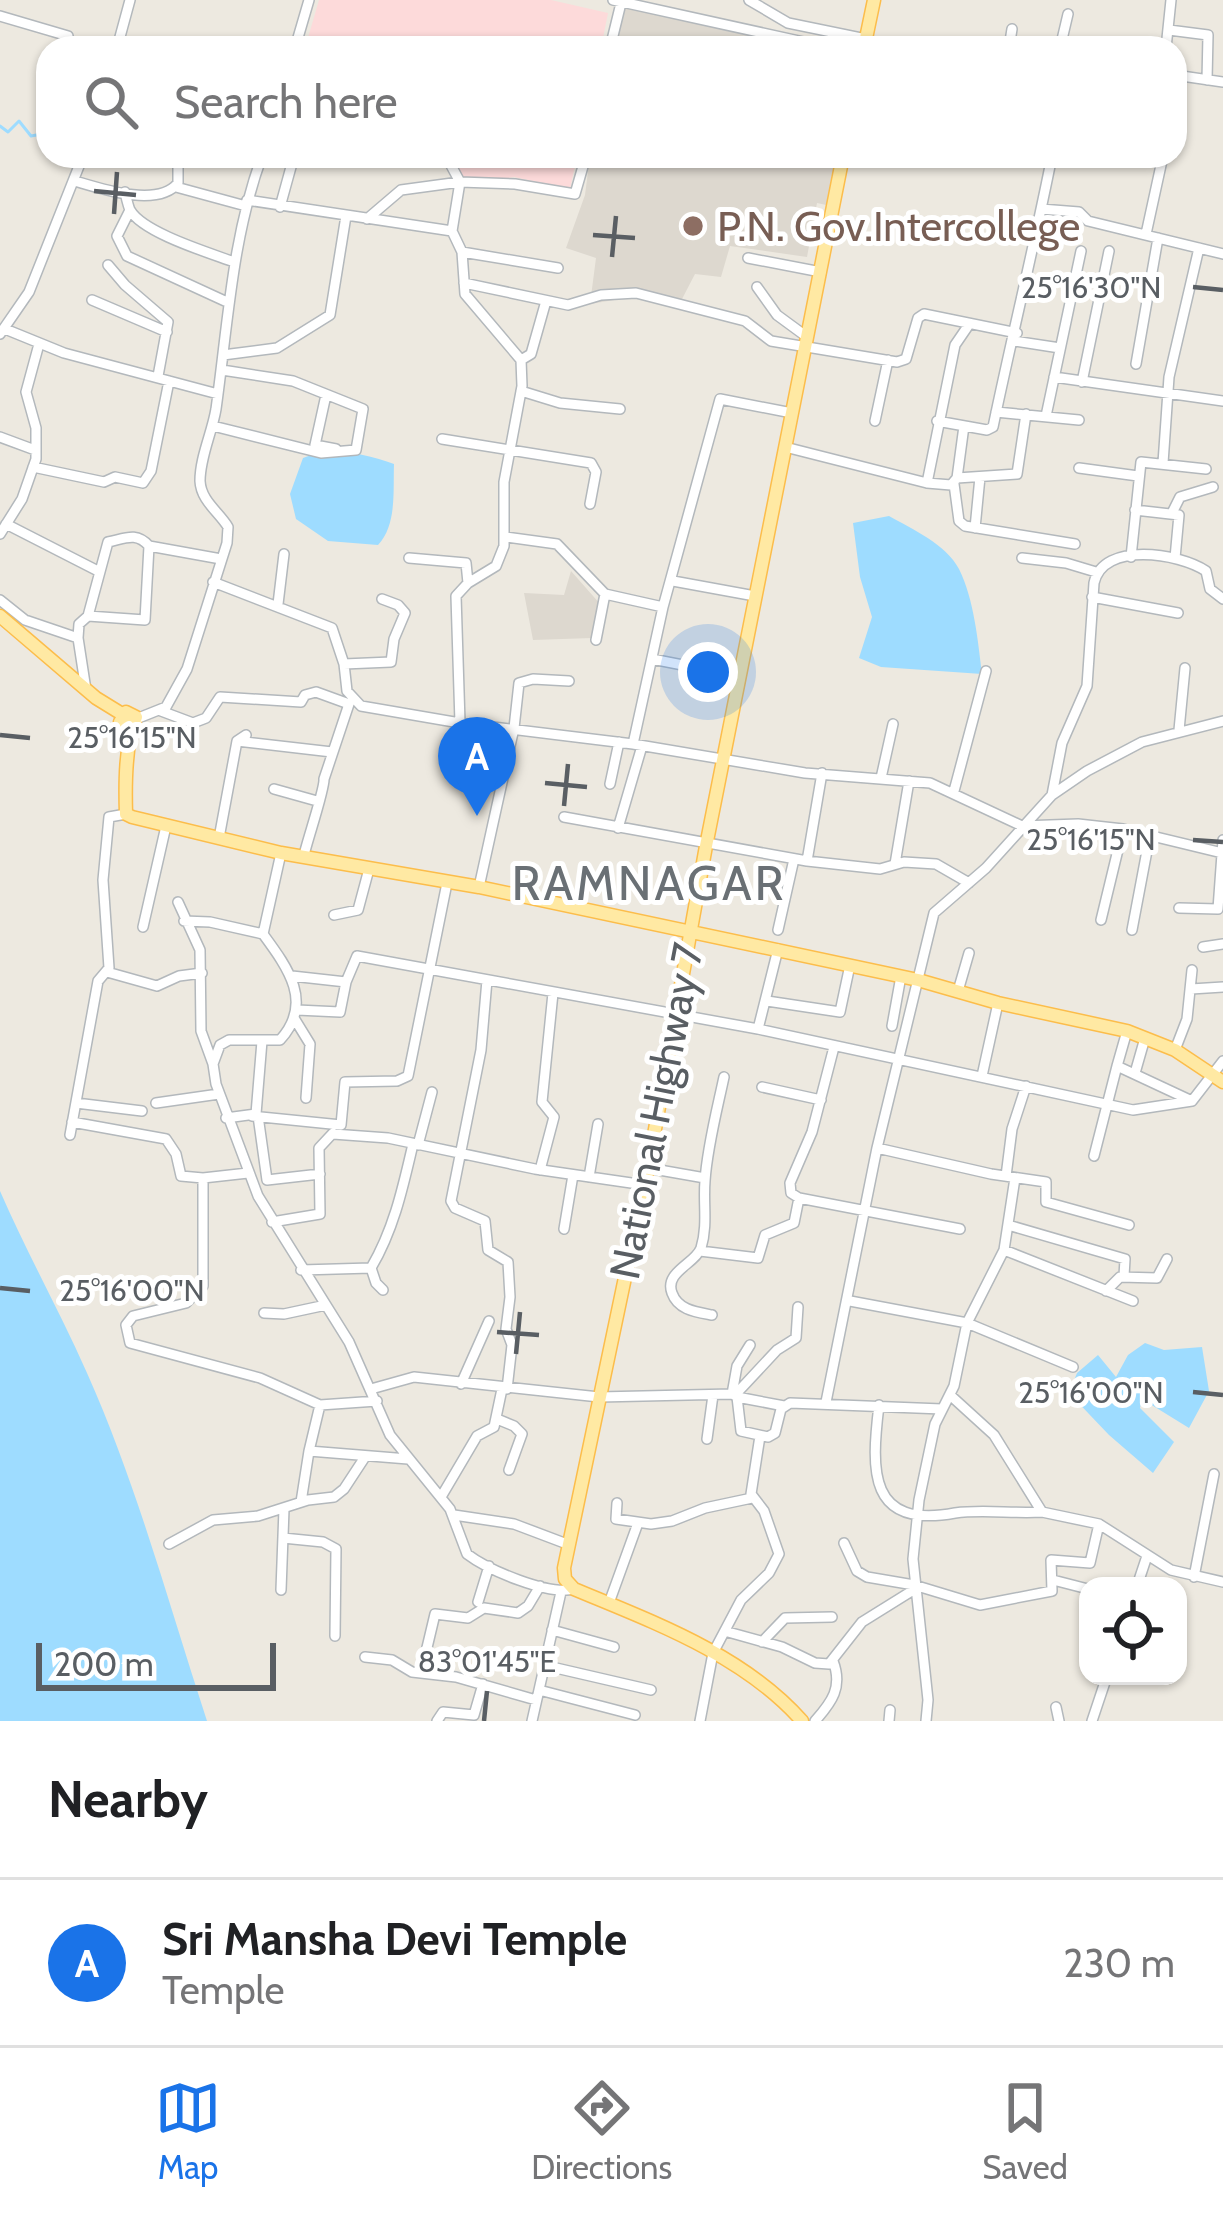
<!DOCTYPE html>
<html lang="en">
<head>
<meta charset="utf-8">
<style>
	body { margin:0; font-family:Cabin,sans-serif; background:#f6f6f6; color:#202124 }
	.controls { position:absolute; right:36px; bottom:36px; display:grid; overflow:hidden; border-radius:24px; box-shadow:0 3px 9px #0004 }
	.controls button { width:108px; height:108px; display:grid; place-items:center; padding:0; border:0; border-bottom:3px solid #e0e0e0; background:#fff; color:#202124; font:60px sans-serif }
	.scale { position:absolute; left:36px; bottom:30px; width:240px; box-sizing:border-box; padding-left:12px; border:6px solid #595e63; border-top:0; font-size:33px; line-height:42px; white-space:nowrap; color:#595e63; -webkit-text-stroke:9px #fff; paint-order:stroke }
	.you { position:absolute; left:708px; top:672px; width:42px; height:42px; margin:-30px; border:9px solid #fff; border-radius:50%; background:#1a73e8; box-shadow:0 0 0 18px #1a73e833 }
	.badge { display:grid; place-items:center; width:78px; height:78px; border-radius:50%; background:#1a73e8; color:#fff; font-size:39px; font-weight:700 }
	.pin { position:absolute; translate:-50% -99px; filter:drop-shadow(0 3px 6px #0008) }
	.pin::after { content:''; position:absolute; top:63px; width:42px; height:36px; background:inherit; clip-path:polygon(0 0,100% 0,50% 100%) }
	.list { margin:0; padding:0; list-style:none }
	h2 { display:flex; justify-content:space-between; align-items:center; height:156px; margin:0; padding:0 48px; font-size:51px }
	h2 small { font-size:39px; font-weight:400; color:#757577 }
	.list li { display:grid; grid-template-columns:78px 1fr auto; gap:36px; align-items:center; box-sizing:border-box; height:168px; padding:0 48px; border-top:3px solid #e0e0e0 }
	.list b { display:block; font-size:45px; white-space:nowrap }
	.list p { margin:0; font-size:39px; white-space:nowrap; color:#757577 }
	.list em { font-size:39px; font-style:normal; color:#757577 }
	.icon { flex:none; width:66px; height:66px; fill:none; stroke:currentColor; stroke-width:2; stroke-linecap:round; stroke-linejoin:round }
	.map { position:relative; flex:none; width:1223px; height:1721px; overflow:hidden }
	.search { position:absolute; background:#fff; box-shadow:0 3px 9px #0004; left:36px; right:36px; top:36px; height:132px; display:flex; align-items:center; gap:30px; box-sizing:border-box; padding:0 42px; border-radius:36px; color:#757577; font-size:45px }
	.sheet { height:324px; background:#fff }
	nav { display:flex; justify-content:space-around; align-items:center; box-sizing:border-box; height:168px; border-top:3px solid #e0e0e0; background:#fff; font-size:33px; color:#757577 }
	nav a { display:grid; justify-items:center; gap:6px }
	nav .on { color:#1a73e8 }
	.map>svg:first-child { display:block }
</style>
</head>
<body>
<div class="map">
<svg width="1223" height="1721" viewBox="0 0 1223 1721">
	<rect width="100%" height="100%" fill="#ede9e0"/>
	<!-- education -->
	<path fill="#ddd8cf" d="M 621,3 L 785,39 L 807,48 L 610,48 Z
		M 590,156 L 841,156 L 831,206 L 817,203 L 807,257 L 730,246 L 721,277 L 695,274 L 682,299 L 638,296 L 590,304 L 596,258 L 566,248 L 585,195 Z
		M 571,571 L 601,605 L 592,638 L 533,640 L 524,593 L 564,595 Z"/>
	<!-- medical -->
	<path fill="#fddada" d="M 319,0 L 551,0 L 608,13 L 601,48 L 305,48 Z
		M 449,156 L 577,156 L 570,189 L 514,177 L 465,185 Z"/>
	<!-- water -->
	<path fill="#9edcff" d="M 328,449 C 348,451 376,457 394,464 C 393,491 397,525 378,545 L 328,541 L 296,519 L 290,494 L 303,458 Z
		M 889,516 C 912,529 946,544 959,569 C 974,599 978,641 982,674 L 881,667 L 859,658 L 872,617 L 860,577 L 853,523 Z
		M 0,1191 C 27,1253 60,1312 87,1373 C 137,1485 169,1605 207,1721 L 0,1721 Z
		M 1145,1343 L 1164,1350 L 1202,1347 L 1209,1391 L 1189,1428 L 1142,1399 L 1140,1408 L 1174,1442 L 1153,1473 L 1109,1435 L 1069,1393 L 1077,1373 L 1098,1355 L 1116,1377 L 1128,1355 Z"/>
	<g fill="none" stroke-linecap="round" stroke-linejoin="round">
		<!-- stream -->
		<path stroke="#9edcff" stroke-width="3" d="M 0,126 L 8,132 L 19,121 L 31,136 L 42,134 L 48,142"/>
		<defs>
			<path id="minor" d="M 613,0 L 831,48
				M 749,0 L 788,23 L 866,39
				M 0,16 L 68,36 L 69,48
				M 1169,30 L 1208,35 L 1207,80
				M 117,48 L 130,0
				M 295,48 L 309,0
				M 610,48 L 621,3
				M 1009,48 L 1012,29
				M 1060,48 L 1068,14
				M 1166,48 L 1171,0
				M 1175,75 L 1223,82
				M 446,156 L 460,182 L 452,231 L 462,252 L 465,294 L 521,360 L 522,386 L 504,482 L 504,546 L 496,566 L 468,583 L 456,596 L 460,723
				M 75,181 C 102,189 158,208 178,183 L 178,156
				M 176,187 L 246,206
				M 125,192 C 125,193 129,209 130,210 C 143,233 210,253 234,262
				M 247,200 L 452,231
				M 280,207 L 294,156
				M 1041,209 L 1079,212 L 1088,221 L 1223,254
				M 130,210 L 117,236 L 127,256 L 227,302
				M 367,219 L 401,190 L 460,182 L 515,184 L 575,194 L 586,156
				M 1146,234 L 1163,156
				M 462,252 L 558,268
				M 748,258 L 821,272
				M 108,265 L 125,285 L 168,322 L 158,376
				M 464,283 L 568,305 L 601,295 L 636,293 L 745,321 L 771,341 L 897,362 L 906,359 L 918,318 L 924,314 L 1017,333
				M 757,287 L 777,315 L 807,337
				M 92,300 L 167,332
				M 5,329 L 64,353 L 218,394
				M 0,334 L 29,292 L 83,156
				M 1014,341 L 1060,348
				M 223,355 L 277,348 L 330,315 L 346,216
				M 521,360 L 531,354 L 546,301
				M 1136,364 L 1158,238
				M 1054,377 L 1223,401
				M 1082,382 L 1109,251
				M 521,391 L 560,403 L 620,409
				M 326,395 L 315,445 L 336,449
				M 996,412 L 1079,420
				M 1046,416 L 1081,251
				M 875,421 L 888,360
				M 937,421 L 987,430 L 993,427 C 1012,336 1034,247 1052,156
				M 213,426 L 321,453 L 356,450 L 363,409 L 293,381 L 222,370
				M 0,437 L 35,450
				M 442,439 L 591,463 L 596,472 L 590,504
				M 785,447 L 927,483 L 951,485 L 957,478 L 964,426
				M 1163,463 L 1169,377 L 1199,248
				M 33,467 L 104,482 L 115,477 L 143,483 L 151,471 L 169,381
				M 1079,468 L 1138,476
				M 957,478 L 1017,474 L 1026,414
				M 927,483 L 955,345 L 968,326
				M 954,484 L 959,521 L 965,526 L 1075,544
				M 1135,510 L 1179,515 L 1175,558
				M 1173,511 L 1180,497 L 1213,487
				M 6,524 L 98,571
				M 975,528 L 980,477
				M 0,534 L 22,499 L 36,459 L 36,428 L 26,392 L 39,344
				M 506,537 L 557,544 L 605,594 L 663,607
				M 149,546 L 221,559
				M 1131,557 L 1141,462 L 1206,469
				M 409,558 L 466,563 L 468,583
				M 1022,558 L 1066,563 L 1096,572
				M 673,581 L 755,596
				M 213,582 L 332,628 L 344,664 L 347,691 L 361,706 L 460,723 L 633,744 L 805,773 L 930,783 L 1022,826 L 1078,824 L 1123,829 L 1222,853
				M 1092,597 L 1178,613
				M 0,600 L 25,620 L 78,638 L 86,690
				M 278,604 L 284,554
				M 78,638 L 79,624 L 88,616 L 145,620 L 149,546 C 136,531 124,539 108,542 L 88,616
				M 596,640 L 605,594
				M 652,659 L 739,676
				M 344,664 L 391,662 L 394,639 L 405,613 L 398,605 L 382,599
				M 161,711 L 193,723 L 206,718 L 220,697 L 301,702 L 305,695 L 316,692 L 349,704
				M 136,719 L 166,707 L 187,669 L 227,543 L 228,527 C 219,512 201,501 200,481 C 200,457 212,433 216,409 C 228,323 232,238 262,156
				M 1179,730 L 1185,668
				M 237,741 L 332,752
				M 633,744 L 663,607 L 720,399 L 792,413
				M 881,778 L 893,724
				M 610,784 L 619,742
				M 274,789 L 317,801
				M 954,791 L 986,671
				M 1052,795 L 1062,743 L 1087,686 L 1094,583 C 1103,541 1179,553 1206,571 L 1210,589 L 1223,599
				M 564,817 L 807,861 L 880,869 L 904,862 L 936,864 L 969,883
				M 618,828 L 642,746
				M 219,838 L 237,741 L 246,735
				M 281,853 L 263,934 C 288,968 314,1003 280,1040 L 229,1040 L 220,1045 L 213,1064 L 216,1084 L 258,1196 L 349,1342 L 390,1435 L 450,1509 L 467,1554 C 488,1570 549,1596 574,1589
				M 304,855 C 308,838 325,788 324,779 L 349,704
				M 807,861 L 822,773
				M 895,864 L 909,781
				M 479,887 L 514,728 L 519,683 L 533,679 L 569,681
				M 178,902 L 200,950 L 201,1031 L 213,1064
				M 1179,908 L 1218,909 L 1223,840
				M 334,915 L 358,910 L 369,869
				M 1101,920 L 1123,829
				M 184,921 L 210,922 L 263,934
				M 143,927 L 166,826
				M 778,930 L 794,859
				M 1132,930 L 1150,835
				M 1203,947 L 1223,944
				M 107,972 L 157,986 L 179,976 L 202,973
				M 292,976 L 346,982 L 357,956 L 758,1029 L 1133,1110 L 1192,1101 L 1223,1061
				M 487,980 L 481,1050 L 451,1201 L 455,1208 L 485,1221 L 488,1250 L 508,1262 L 510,1297 L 506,1329 L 512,1345 L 507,1389
				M 1191,989 L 1223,987
				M 958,991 L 969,953
				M 767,1001 L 840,1012 L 850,965
				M 297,1010 L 340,1012 L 346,982
				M 294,1018 L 310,1044 L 306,1098
				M 892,1026 L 901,976
				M 758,1029 L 778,949
				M 1127,1031 L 1117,1066 L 1192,1101
				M 834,1047 L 812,1132 L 790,1183 L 791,1193 L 799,1198 L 960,1229
				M 1175,1050 L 1187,1019 L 1192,970
				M 1135,1073 L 1145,1038
				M 982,1076 L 998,1003
				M 762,1087 L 821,1100
				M 76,1103 L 142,1111
				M 156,1103 L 219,1094
				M 252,1116 L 341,1125 L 345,1082 L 397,1081 L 408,1076 L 447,883
				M 258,1116 L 267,1180 L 320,1174
				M 226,1118 L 256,1114 L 262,1041
				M 72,1122 L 166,1139 L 176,1154 L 181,1176 L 203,1178
				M 333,1134 L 388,1138 L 535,1169 L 645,1185
				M 70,1135 L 98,981 L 109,968 L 103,880 L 109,817 L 126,814
				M 418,1145 L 432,1092
				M 877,1148 L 991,1174 L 1046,1182 L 1046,1202 L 1129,1225
				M 1094,1156 L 1117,1066
				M 648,1168 L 705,1178
				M 540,1170 L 554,1117 L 542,1102 L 553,993
				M 248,1173 L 203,1178 L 203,1286 L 186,1303 L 133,1316 L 126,1325 L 130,1343 L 260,1378 L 320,1405 L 377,1401
				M 1006,1176 L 1012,1129 L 1026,1086
				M 589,1177 L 598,1124
				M 272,1222 L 320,1214 L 319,1148 L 333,1133
				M 1008,1225 L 1125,1259 L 1124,1276
				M 564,1229 L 573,1175
				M 1004,1250 L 1133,1301
				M 700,1251 L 758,1258 L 765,1235 L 794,1223 L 799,1198
				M 371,1268 C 394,1229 403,1187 413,1144
				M 301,1270 L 371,1268 L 376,1283 L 383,1290
				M 1106,1291 L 1120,1277 L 1157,1278 L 1167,1259
				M 850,1301 L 967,1323 L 1073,1367
				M 264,1313 L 284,1314 L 326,1305
				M 712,1315 C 696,1312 678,1310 672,1293 C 664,1272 695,1264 701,1248 C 708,1225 703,1203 705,1181 C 707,1148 717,1110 724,1077
				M 461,1384 L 489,1321
				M 371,1389 L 414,1377 L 599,1397 L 732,1394 L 737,1397 L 741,1431 L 768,1437 L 775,1433 L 781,1409 L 790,1403 L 942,1409
				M 732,1394 L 737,1366 L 750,1345
				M 735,1395 L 777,1350 L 796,1338 L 798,1307
				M 950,1395 L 994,1435 L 1042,1512 L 1099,1524 L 1171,1570 L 1223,1582
				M 737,1397 L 784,1406
				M 826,1402 L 877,1148 L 934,913 L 986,868 L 1052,795 L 1087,771 L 1142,742 L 1223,721
				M 320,1405 L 309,1451 L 408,1459
				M 879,1405 C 871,1471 868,1529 955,1513 C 983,1509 1013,1514 1042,1512
				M 497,1419 L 514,1426 L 522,1434 L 509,1470
				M 707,1439 L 713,1395
				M 441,1497 L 477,1436 L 494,1427 L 502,1389
				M 301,1502 L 309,1451
				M 617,1503 L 616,1519 L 651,1524 L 672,1521 L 705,1508 L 752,1498
				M 454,1515 L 514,1524 L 567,1544
				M 283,1538 L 323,1542 L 336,1549 L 335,1636
				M 844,1543 L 857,1571 L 867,1577 L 914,1585 L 980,1605 L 1052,1591 L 1051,1560 L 1090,1563 L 1099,1524
				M 169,1544 L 213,1520 L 258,1516 L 308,1500 L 334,1497 L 344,1489 L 365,1457
				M 1194,1577 L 1214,1474
				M 1053,1580 L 1088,1589
				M 1137,1586 L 1147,1556
				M 281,1590 L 284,1509
				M 478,1602 L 489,1566
				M 609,1603 L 638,1523
				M 552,1630 L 614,1647
				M 728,1632 L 782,1647 L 815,1663 L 829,1664 L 862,1622 L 915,1589
				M 762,1642 L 785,1618 L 832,1617
				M 425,1656 L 435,1614 L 468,1618 L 484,1608 L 518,1613 L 528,1606 L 540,1586
				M 365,1657 L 392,1660 L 412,1672 L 456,1677 L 536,1700
				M 543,1665 L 651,1690
				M 539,1690 L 635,1715
				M 1056,1707 L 1059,1721
				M 437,1721 L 443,1712 L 474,1715 L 483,1684
				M 532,1721 L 561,1592
				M 700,1721 L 713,1653 L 741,1600 L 769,1573 L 779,1554 L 764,1511 L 751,1494 L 760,1436
				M 815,1721 C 832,1702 843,1687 833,1661
				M 889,1721 L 890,1710
				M 926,1721 L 928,1700 L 913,1559 L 919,1500 L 935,1424 L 954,1386 L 967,1323 L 1004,1250 L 1015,1178
				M 1092,1721 L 1107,1676"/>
			<path id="major" d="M 864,48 L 874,0
				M 0,616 L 96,698 L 122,714
				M 130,727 L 120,722 L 126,712 L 136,717 C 125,744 125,783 126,814 L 132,817 L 281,853 L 479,887 L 918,980 L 998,1003 L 1127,1031 L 1175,1050 L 1223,1082
				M 802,1721 C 744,1655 653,1622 574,1589 L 565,1579 L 564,1568 L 648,1168 L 706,846 L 843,156"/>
		</defs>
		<!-- minor casing -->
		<use href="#minor" stroke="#b3b8bc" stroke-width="12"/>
		<!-- major casing -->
		<use href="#major" stroke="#fcbd4b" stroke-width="15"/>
		<!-- minor -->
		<use href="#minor" stroke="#fff" stroke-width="9"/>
		<!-- major -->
		<use href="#major" stroke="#ffe9a3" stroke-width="12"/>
	</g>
	<!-- ticks -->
	<path fill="none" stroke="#595e63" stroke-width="4.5" d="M 94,191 L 136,195M 114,214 L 117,172M 593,235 L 635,238M 612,257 L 616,216M 1193,287 L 1223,290M 0,735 L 30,738M 545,783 L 587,787M 564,806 L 568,764M 1193,840 L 1223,842M 0,1288 L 30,1291M 497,1332 L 539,1335M 516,1354 L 520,1312M 1193,1392 L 1223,1395M 484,1721 L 487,1691"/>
	<!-- markers -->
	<circle fill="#8d6e63" stroke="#fff" stroke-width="4.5" cx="693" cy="226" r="12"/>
	<g text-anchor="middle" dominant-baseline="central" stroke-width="10" stroke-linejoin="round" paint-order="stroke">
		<!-- education labels -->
		<g font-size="42" fill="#785e54" stroke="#fff" text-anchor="start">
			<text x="717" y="226">P.N. Gov.Intercollege</text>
		</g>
		<!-- street labels -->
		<g font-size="42" fill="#595e63" stroke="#fff">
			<text transform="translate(656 1111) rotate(-79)">National Highway 7</text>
		</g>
		<!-- quarter labels -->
		<g font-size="48" letter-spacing="3" fill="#6a7075" stroke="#fff">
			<text x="649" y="883">RAMNAGAR</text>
		</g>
	</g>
	<g font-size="30" text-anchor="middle" fill="#595e63" stroke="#fff" stroke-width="10" stroke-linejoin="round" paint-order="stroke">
		<text x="1091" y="298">25°16'30"N</text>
		<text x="132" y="748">25°16'15"N</text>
		<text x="1091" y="850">25°16'15"N</text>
		<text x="132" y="1301">25°16'00"N</text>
		<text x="1091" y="1403">25°16'00"N</text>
		<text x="487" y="1672">83°01'45"E</text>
	</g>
</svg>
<div class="controls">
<button><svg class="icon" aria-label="locate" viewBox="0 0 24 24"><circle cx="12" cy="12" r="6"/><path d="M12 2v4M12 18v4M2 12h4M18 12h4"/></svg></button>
</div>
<div class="scale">200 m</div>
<div class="you"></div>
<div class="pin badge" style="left:477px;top:816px">A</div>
<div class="search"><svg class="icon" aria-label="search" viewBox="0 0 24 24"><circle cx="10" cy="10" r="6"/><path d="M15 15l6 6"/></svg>Search here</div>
</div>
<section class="sheet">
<h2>Nearby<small></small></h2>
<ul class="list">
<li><span class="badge">A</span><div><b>Sri Mansha Devi Temple</b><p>Temple</p></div><em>230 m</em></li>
</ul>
</section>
<nav>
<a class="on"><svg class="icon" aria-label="map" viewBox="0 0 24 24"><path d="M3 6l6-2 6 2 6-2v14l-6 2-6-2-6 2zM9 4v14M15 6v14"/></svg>Map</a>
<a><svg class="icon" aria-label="directions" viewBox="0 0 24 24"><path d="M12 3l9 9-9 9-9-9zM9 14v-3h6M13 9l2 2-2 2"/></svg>Directions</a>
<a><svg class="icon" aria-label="saved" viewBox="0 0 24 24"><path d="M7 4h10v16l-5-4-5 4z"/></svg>Saved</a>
</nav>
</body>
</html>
